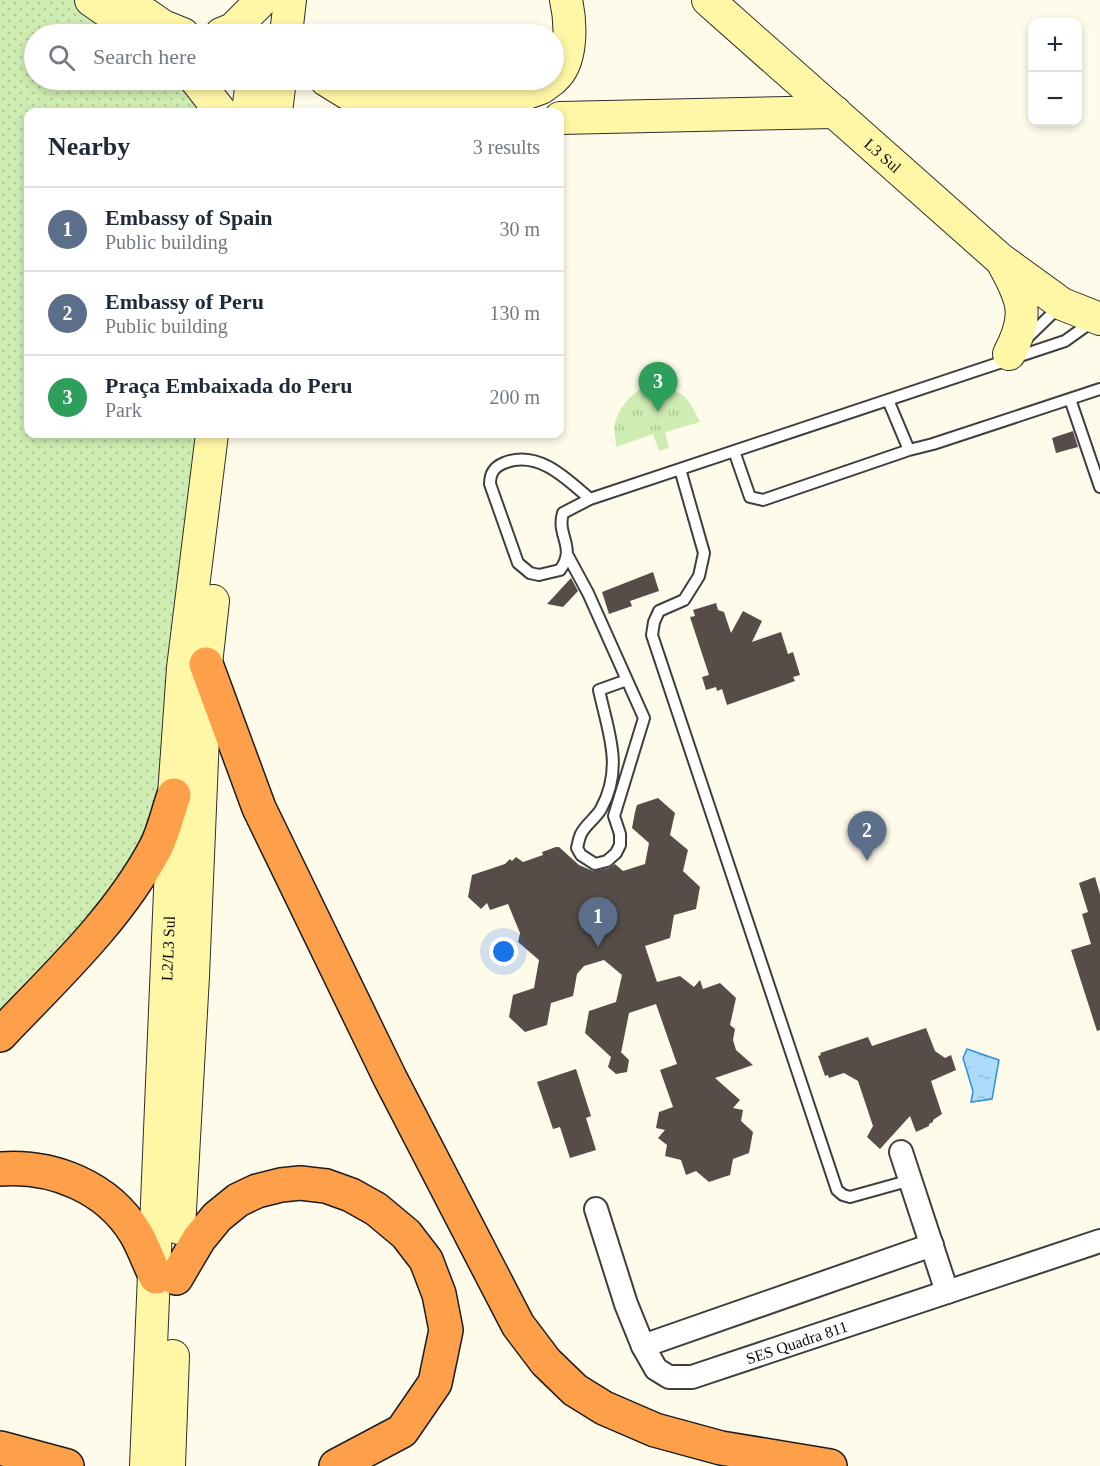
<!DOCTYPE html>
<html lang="en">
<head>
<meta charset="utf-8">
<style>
	body { margin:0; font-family:"Times New Roman",serif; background:#f6f6f7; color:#1f2937 }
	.controls { position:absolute; right:18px; top:18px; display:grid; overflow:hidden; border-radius:12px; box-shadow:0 3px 9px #0003 }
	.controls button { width:54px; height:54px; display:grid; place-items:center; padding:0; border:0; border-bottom:2px solid #e0e1e3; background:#fff; color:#1f2937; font:30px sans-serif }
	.you { position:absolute; left:504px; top:952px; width:21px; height:21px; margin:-15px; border:4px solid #fff; border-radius:50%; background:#1a73e8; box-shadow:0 0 0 9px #1a73e833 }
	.badge { display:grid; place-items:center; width:39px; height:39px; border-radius:50%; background:#c51b20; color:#fff; font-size:20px; font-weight:700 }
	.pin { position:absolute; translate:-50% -50px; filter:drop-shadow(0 2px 3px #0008) }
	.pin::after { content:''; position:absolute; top:32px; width:21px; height:18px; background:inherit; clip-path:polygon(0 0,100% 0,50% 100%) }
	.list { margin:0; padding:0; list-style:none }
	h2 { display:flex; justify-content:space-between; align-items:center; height:78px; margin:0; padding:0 24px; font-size:26px }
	h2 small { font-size:20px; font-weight:400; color:#747a83 }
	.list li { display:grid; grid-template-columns:39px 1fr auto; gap:18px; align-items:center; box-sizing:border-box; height:84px; padding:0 24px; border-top:2px solid #e0e1e3 }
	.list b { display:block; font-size:22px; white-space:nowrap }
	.list p { margin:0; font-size:20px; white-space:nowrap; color:#747a83 }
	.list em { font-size:20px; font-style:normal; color:#747a83 }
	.icon { flex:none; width:33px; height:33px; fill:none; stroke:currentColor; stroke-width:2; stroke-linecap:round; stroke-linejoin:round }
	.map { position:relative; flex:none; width:1100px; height:1466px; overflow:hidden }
	.search { position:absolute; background:#fff; box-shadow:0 3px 9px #0003; left:24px; top:24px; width:540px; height:66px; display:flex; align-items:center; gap:15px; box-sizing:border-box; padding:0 21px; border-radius:33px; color:#747a83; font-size:22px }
	.panel { position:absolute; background:#fff; box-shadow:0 3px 9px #0003; left:24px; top:108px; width:540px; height:330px; border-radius:12px }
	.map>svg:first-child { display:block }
</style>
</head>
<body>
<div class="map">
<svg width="1100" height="1466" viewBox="0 0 1100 1466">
	<defs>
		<pattern id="grass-dots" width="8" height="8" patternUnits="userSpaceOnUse" patternTransform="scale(1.5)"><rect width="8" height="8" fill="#cfecb2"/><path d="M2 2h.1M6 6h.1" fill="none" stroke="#b1c998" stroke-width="1.8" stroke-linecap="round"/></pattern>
		<pattern id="park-tufts" width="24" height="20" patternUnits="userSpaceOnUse" patternTransform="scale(1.5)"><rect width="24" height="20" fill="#cfecb2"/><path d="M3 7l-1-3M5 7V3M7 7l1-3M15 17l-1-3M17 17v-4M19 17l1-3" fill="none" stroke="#b1c998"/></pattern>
		<pattern id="water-ripples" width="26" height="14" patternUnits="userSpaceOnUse" patternTransform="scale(1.5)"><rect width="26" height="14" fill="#acdcfa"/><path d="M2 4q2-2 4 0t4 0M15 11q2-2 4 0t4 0" fill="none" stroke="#93bcd5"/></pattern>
	</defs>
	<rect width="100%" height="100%" fill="#fffbeb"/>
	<!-- grass -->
	<path fill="url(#grass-dots)" d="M 0,0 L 81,0 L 133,34 L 34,34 L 34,80 L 193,80 L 218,112 L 28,112 L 28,434 L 213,434 L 174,795 L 136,881 L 0,1035 Z"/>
	<!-- park -->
	<path fill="url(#park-tufts)" d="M 651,384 C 683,391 686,393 700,422 L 665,432 L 669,448 L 659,451 L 653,434 L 616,447 C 616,439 613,429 615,422 C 621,404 634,390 651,384 Z"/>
	<!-- water -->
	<path fill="url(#water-ripples)" stroke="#2e90d6" stroke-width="1.5" d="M 967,1049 L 999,1060 L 992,1099 L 971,1102 L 973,1091 L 963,1058 Z"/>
	<!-- building -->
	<path fill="#564d48" d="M 1073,431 L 1078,447 L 1056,453 L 1052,438 Z
		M 653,572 L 659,591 L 630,601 L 632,606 L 609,614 L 602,592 Z
		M 571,578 L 578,591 L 563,607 L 547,604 Z
		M 716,603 L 718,610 L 724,612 L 731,633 L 743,611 L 762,621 L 752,642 L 781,632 L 788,654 L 793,652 L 800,675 L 793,677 L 795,681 L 727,705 L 722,689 L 717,691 L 716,687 L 706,690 L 702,677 L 709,675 L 690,617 L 695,616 L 693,610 Z
		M 658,798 L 675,813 L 670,835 L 688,850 L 683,871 L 700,887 L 696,909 L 674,915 L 670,938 L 645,946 L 657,982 L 680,976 L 694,987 L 700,980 L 703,989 L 720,983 L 736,998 L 730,1025 L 735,1029 L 733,1040 L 736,1050 L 753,1065 L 715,1078 L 740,1100 L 733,1108 L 743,1110 L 741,1121 L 753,1132 L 749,1153 L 733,1159 L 730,1175 L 709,1182 L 696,1171 L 686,1175 L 681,1160 L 665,1156 L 667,1145 L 658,1138 L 665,1130 L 656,1128 L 659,1112 L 673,1107 L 660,1070 L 677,1064 L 656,1004 L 629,1013 L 621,1053 L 622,1053 L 629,1060 L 627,1072 L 616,1074 L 608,1067 L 611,1057 L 585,1033 L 589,1011 L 616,1002 L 622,975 L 604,960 L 584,966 L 577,974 L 573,996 L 551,1003 L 547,1025 L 525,1032 L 509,1017 L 513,995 L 534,988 L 539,960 L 518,942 L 520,933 L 508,904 L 490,910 L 487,903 L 481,909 L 468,897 L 472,875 L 505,864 L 510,859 L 512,861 L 516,857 L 523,862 L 543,855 L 542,852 L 556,847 L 559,847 L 579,865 L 593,871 L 609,868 L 615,864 L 623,871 L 645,864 L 649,843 L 632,828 L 635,812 L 637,805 Z
		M 1095,877 L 1100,894 L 1100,1030 L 1097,1031 L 1071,950 L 1091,944 L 1082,914 L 1088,912 L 1079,883 Z
		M 926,1028 L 935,1051 L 945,1058 L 951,1055 L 956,1070 L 931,1081 L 942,1114 L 933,1120 L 933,1122 L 929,1124 L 929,1126 L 916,1132 L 910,1116 L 880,1149 L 867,1137 L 873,1126 L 858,1081 L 844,1073 L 829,1078 L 828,1075 L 825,1076 L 818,1056 L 821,1055 L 820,1053 L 868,1037 L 872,1046 Z
		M 576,1069 L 591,1116 L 586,1118 L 596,1150 L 570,1158 L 560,1127 L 553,1129 L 537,1082 Z"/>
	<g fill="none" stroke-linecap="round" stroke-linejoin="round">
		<defs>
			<path id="lane" d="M 1026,339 L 1060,306
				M 1070,399 L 1100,487
				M 888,400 L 909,450 L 933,444 L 1100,389
				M 734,451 L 750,497 L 763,500 L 909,450
				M 680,469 L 704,553 L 699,576 L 684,600 L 659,611 L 654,622 L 652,635 L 837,1190 L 843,1195 L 850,1197 L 911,1180
				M 590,499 C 567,479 538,449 504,463 C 494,467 490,473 490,484 L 518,563 L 530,573 L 539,575 L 560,570 C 577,547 556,536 563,513 L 590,499 L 1065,341 L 1093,321
				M 568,556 L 588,593 L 644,718 L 614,816 L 620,834 L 620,845 L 616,853 L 607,861 L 595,864 L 581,855 L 577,848 C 578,844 579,838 581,834 C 585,825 596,818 601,809 C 624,767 608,732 599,690 L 627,680"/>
			<g id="street">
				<path d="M 901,1152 L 947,1292"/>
				<path id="s1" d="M 596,1209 L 626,1304 L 643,1346 L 656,1369 L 669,1377 L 692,1377 L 1100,1241"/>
				<path d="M 643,1346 L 932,1245"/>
			</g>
			<g id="secondary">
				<path d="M 91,0 L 140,34"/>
				<path d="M 125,0 L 163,26 L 183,34"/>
				<path id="s2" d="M 708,0 L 1000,259 L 1062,304 L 1100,319"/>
				<path d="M 221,34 L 233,29 L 261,1"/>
				<path d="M 286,34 L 290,0"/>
				<path d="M 554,78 C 573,62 571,22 566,0"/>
				<path d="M 196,80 L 221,112"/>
				<path d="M 326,80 L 347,93 L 369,99 L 487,99 L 516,97 L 541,88 L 552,80"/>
				<path d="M 248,112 L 252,80"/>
				<path d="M 276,112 L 280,80"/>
				<path d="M 560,118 L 835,112"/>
				<path d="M 1004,265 C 1024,301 1029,316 1009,354"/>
				<path d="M 179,1228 L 193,976 L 206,664 L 213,601"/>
				<path id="s3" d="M 146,1466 L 174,795 L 183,668 L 212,434"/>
				<path d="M 169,1466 L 173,1356"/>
			</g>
			<path id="highway" d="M 206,664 L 259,808 L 390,1078 L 518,1325 L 546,1362 L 575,1390 L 604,1408 L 655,1430 L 721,1448 L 830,1466
				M 0,1035 C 55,977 118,919 156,847 C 164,831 168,812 174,795
				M 0,1169 C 53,1165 108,1187 136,1234 C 144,1248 149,1263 156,1277
				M 176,1278 L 199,1239 L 217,1217 L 238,1200 L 257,1191 L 281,1185 L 300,1183 L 326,1186 L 351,1195 L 376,1209 L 406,1234 L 426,1260 L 439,1294 L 446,1330 L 435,1383 L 402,1431 L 336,1466
				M 0,1448 L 67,1466"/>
		</defs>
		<!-- lane casing -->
		<use href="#lane" stroke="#3f3f3f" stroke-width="14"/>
		<!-- street casing -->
		<use href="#street" stroke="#3f3f3f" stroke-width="26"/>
		<!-- secondary casing -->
		<use href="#secondary" stroke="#2e2e2e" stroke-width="34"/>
		<!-- highway casing -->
		<use href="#highway" stroke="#1d1d1d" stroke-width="36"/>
		<!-- lane -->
		<use href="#lane" stroke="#fff" stroke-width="10"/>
		<!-- street -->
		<use href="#street" stroke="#fff" stroke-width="22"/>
		<!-- secondary -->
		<use href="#secondary" stroke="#fff7a6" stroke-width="32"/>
		<!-- highway -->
		<use href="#highway" stroke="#fe9f4a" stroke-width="33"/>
	</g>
	<g text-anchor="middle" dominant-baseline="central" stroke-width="6" stroke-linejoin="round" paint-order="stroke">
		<!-- street labels -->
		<g font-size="16" fill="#0c0c0c" stroke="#fff">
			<text stroke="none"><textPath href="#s2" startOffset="234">L3 Sul</textPath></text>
			<text stroke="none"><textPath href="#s3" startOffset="518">L2/L3 Sul</textPath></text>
			<text stroke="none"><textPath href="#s1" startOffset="320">SES Quadra 811</textPath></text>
		</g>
	</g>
</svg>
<div class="controls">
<button>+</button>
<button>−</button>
</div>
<div class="you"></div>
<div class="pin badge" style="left:598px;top:947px;background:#5c6f8a">1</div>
<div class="pin badge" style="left:867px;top:861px;background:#5c6f8a">2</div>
<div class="pin badge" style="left:658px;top:412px;background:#2e9e5b">3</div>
<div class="search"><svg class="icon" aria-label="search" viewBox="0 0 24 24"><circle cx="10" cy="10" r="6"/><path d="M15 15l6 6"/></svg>Search here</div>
<section class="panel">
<h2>Nearby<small>3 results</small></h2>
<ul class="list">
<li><span class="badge" style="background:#5c6f8a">1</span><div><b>Embassy of Spain</b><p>Public building</p></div><em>30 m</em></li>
<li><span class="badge" style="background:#5c6f8a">2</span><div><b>Embassy of Peru</b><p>Public building</p></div><em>130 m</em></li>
<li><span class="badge" style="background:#2e9e5b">3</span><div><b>Praça Embaixada do Peru</b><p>Park</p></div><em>200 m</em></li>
</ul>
</section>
</div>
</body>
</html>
